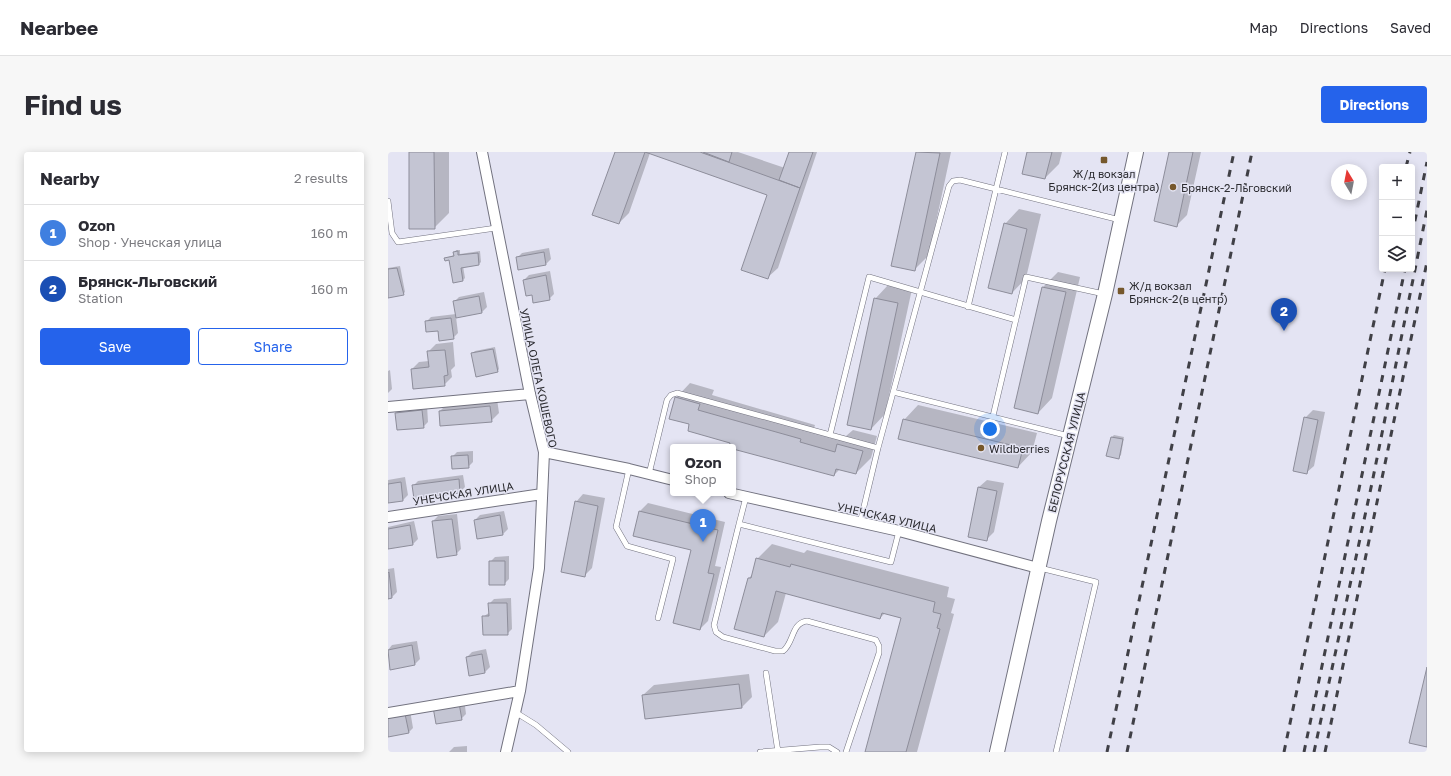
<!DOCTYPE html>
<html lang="en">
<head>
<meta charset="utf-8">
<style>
	body { margin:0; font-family:"Golos Text",sans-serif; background:#f7f7f7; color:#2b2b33 }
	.controls { position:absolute; right:12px; top:12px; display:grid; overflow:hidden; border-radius:4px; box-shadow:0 2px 10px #0003 }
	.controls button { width:36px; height:36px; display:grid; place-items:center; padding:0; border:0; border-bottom:1px solid #e1e1e2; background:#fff; color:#2b2b33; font:20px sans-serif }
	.compass { position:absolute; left:943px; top:12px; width:36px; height:36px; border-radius:50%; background:#fff; box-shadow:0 2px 10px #0003; rotate:350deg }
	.you { position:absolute; left:602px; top:277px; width:14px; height:14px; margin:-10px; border:3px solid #fff; border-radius:50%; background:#1a73e8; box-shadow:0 0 0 6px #1a73e833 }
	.badge { display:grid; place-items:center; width:26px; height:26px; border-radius:50%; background:#2563eb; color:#fff; font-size:13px; font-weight:700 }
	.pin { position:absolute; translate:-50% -33px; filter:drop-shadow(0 1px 2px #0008) }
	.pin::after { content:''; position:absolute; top:21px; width:14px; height:12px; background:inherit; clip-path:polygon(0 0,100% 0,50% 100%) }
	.popup { position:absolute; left:282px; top:292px; width:66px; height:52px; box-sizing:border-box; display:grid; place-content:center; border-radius:4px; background:#fff; filter:drop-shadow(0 1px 3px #0005); font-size:13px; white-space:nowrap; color:#7c7c81 }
	.popup b { font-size:15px; color:#2b2b33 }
	.popup::after { content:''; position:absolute; left:50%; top:100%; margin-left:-8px; border:8px solid transparent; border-top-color:#fff }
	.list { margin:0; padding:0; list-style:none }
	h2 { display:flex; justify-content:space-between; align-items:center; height:52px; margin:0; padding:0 16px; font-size:17px }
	h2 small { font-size:13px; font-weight:400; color:#7c7c81 }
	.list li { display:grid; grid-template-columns:26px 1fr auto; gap:12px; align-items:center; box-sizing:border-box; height:56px; padding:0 16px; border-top:1px solid #e1e1e2 }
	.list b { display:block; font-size:15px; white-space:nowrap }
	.list p { margin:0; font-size:13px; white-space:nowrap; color:#7c7c81 }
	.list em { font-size:13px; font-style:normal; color:#7c7c81 }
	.actions { display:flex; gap:8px; padding:12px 16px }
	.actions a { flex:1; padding:9px 0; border:1px solid #2563eb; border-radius:4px; text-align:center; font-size:14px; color:#2563eb }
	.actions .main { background:#2563eb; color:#fff }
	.icon { flex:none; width:22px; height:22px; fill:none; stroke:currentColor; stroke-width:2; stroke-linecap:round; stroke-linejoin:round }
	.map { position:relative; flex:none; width:1039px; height:600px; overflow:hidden; border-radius:4px }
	header { display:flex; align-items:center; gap:24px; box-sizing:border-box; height:56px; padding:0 20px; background:#fff; border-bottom:1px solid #e1e1e2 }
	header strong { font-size:19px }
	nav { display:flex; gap:22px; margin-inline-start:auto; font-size:14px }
	.intro { display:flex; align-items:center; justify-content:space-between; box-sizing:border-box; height:96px; padding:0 24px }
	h1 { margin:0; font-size:28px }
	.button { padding:10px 18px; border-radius:4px; background:#2563eb; color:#fff; font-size:14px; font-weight:700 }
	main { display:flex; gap:24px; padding:0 24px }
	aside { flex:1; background:#fff; border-radius:4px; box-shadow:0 2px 10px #0003 }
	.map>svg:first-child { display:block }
</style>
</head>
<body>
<header>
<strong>Nearbee</strong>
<nav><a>Map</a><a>Directions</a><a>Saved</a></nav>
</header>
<div class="intro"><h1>Find us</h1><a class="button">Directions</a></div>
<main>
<aside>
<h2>Nearby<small>2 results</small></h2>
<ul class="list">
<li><span class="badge" style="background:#3f7fe0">1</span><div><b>Ozon</b><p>Shop · Унечская улица</p></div><em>160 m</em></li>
<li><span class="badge" style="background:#1a4fb4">2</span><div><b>Брянск-Льговский</b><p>Station</p></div><em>160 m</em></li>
</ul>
<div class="actions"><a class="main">Save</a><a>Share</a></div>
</aside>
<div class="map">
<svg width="1039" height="600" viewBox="0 0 1039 600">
	<rect width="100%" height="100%" fill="#e4e4f3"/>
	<!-- shadow -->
	<path fill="#0003" d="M 22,0 L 61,0 L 61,61 L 46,76 Z
		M 228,0 L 350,0 L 397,16 L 402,0 L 429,0 L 390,116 L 379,126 L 380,43 L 262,1 L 241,61 L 231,71 Z
		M 529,0 L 563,0 L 541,103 L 526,118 L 505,113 Z
		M 640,0 L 674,0 L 671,12 L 657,26 Z
		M 782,0 L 813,0 L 799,63 L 789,73 Z
		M 631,57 L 653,62 L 638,126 L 624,141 L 617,72 Z
		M 161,96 L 163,107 L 158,112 L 129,106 L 134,101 Z
		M 68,98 L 72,98 L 72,102 L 92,99 L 93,110 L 91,112 L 75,114 L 77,126 L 74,129 L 61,107 L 57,106 L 66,103 Z
		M 12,114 L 17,140 L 15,142 L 0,145 L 0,116 Z
		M 162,119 L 166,142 L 161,147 L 144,142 L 138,143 L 136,128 L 141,123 Z
		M 670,120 L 692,125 L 664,246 L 650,261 L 628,256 L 655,135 Z
		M 501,132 L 524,137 L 497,262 L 483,277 L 487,147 Z
		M 96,140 L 99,155 L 94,160 L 68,165 L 70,181 L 65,186 L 38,170 L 43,165 L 68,162 L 66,150 L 71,145 Z
		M 65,190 L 67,214 L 63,218 L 64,225 L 56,233 L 24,217 L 31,210 L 41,209 L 40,200 L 48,192 Z
		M 107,195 L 111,217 L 109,220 L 85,201 L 87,199 Z
		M 2,218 L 4,237 L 0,241 L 0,219 Z
		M 302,231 L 326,238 L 324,243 L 427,273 L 426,276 L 458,284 L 465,278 L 489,284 L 483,306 L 468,321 L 452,317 L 446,323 L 345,296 L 343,290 L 303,272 L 288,246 Z
		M 109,247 L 111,261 L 103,269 L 52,259 L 60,251 Z
		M 39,253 L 40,270 L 35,275 L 8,261 L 13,256 Z
		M 530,253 L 649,281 L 644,300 L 630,315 L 516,268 Z
		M 925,258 L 937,260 L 926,314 L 918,321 L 917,266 Z
		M 726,283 L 736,285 L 733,303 L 730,306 L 724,285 Z
		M 85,299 L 85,310 L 80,315 L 64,305 L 69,300 Z
		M 75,323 L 77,335 L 72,340 L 27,346 L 25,334 L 30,329 Z
		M 17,325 L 20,343 L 15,348 L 0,350 L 0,328 Z
		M 599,328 L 616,331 L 606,380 L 598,388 L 591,335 Z
		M 195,342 L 217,346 L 204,416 L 197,423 L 188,350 Z
		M 260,351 L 337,370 L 327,414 L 333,415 L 320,469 L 312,477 L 304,397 L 246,383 L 252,359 Z
		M 116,359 L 120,377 L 115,382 L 87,368 L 92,363 Z
		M 69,362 L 73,397 L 68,402 L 45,369 L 50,364 Z
		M 26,369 L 30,387 L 25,392 L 0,396 L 0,375 Z
		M 384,392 L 416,401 L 419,398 L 561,435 L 559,445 L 567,447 L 563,461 L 566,462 L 529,600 L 478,600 L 514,466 L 497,461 L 492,466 L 398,441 L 390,470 L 376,484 L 361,426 L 365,422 L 369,407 Z
		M 121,404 L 121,427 L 116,432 L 102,410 L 107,405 Z
		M 6,416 L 9,440 L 4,445 L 0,446 L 0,417 Z
		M 123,446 L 124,477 L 119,482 L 95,465 L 102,460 L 101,452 L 106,447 Z
		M 29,489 L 32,507 L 27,512 L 2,516 L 0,498 L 4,493 Z
		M 98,497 L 102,515 L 97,520 L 79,505 L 84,500 Z
		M 361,522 L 364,545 L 354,555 L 255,543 L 266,533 Z
		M 76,546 L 78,562 L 73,567 L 49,571 Z
		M 22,558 L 25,576 L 20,581 L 0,584 L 0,562 Z
		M 79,594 L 79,600 L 61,600 L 66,595 Z"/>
	<!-- building -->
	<path fill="#c4c5d3" stroke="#8d8d9a" d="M 21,0 L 46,0 L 47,77 L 21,77 Z
		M 227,0 L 312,0 L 412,36 L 380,127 L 353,118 L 379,43 L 257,0 L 231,72 L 204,63 Z
		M 315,0 L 344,0 L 341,10 Z
		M 401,0 L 425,0 L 412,36 L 391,28 Z
		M 528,0 L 552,1 L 527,119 L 503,114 Z
		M 639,0 L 664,0 L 657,27 L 634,22 Z
		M 781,0 L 805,0 L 789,75 L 766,69 Z
		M 616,71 L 639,77 L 624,142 L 600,136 Z
		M 70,99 L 70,103 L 90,101 L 91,113 L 73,116 L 75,129 L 65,131 L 61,108 L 57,109 L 56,106 L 66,104 L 65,100 Z
		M 156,100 L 158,113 L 130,118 L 128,105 Z
		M 9,116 L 16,143 L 0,146 L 0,117 Z
		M 158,123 L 162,148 L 145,151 L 144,143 L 138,144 L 135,128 Z
		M 654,135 L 678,140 L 650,262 L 626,256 Z
		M 91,144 L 94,161 L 68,166 L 65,149 Z
		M 486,146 L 510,151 L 483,278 L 459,273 Z
		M 63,166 L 66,187 L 51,189 L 50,179 L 38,180 L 37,169 Z
		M 105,197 L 110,220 L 88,225 L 83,201 Z
		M 57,198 L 60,223 L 56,224 L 57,234 L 25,237 L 23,217 L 41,215 L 39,199 Z
		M 287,245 L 312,252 L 310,258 L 413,287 L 412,290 L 447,300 L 449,292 L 475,299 L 468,322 L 448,317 L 446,324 L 345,297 L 345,295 L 341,295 L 342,291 L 300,279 L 301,272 L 281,267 Z
		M 102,254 L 104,270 L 52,274 L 51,259 Z
		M 34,258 L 36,276 L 9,278 L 7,261 Z
		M 916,265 L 930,268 L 919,322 L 905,319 Z
		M 515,267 L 635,296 L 630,316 L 510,287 Z
		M 723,285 L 735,287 L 731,307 L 718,304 Z
		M 80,303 L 81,316 L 64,317 L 63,304 Z
		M 71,327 L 72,341 L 26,347 L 24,333 Z
		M 13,330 L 15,349 L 0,351 L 0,332 Z
		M 590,335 L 609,339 L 599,389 L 580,385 Z
		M 187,349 L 210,354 L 197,425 L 173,420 Z
		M 251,359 L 330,378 L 320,421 L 326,422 L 312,478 L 285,471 L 303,398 L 245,384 Z
		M 112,363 L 115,383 L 89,387 L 86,368 Z
		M 64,367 L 69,403 L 49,406 L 44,369 Z
		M 22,373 L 25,393 L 0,397 L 0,377 Z
		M 368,406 L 402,415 L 403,412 L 547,450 L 545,460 L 553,462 L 549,476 L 552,477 L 518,600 L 477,600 L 513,466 L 494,461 L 492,467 L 388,439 L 376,485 L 346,477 L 360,426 L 363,426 Z
		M 101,409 L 117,409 L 117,433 L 101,433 Z
		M 1,420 L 4,446 L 0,447 L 0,421 Z
		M 100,451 L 119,451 L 120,483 L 95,483 L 94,464 L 101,464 Z
		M 24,493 L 27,513 L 2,518 L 0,498 Z
		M 94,502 L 97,521 L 81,524 L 78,505 Z
		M 1039,515 L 1039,595 L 1021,591 Z
		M 351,532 L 354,556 L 257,567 L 254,543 Z
		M 71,551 L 74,568 L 48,572 L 45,555 Z
		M 17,562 L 21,581 L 0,585 L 0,565 Z"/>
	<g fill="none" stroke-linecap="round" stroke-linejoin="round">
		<defs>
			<path id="lane" d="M 0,49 L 4,81 L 10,90 L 108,76
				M 580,155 L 608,37 L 732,68
				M 505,240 L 681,284
				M 605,264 L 638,125 L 716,142
				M 442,283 L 481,125 L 628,168
				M 241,317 L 228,375 L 239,394 L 285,407 L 270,466
				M 261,322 L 279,248 L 283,243 L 289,241 L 490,296
				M 358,345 L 351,372 L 503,410 L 511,379
				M 472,371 L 490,296 L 561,34 L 565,29 L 572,28 L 608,37 L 617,0
				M 351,372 L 326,473 L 328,480 L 335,485 L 387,499 L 395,499 C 406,491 403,471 419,469 L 488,488 L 491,494 L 491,501 L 458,600
				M 652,416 L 708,430 L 668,600
				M 378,521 L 390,600
				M 127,560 L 148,573 L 180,600
				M 372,600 L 432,595 L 441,595 L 449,600"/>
			<path id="street" d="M 94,0 L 142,242 L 156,300 L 151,416 L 132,539 L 118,600
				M 0,255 L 142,242
				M 156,300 L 241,317 L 285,328
				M 341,341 L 511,379 L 650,416
				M 0,365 L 154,342
				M 0,561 L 132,539"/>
			<path id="secondary" d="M 609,600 L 661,369 L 717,142 L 748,0"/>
		</defs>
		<!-- lane casing -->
		<use href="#lane" stroke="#72727f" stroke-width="6"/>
		<!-- street casing -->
		<use href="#street" stroke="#72727f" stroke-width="12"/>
		<!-- secondary casing -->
		<use href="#secondary" stroke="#72727f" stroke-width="16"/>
		<!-- lane -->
		<use href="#lane" stroke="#fff" stroke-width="5"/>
		<!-- street -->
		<use href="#street" stroke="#fff" stroke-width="10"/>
		<!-- secondary -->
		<use href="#secondary" stroke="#fff" stroke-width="14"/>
		<!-- rail -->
		<path stroke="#404046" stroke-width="3" stroke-dasharray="7 7" stroke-linecap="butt" d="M 1018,15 L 1022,0
			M 1024,83 L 1039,10
			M 719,600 L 846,0
			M 739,600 L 864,0
			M 896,600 L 997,117
			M 916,600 L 1017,117
			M 926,600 L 984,331 L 1039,58
			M 937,600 L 1039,110"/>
	</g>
	<!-- markers -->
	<g fill="#76582c" stroke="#e4e4f3" stroke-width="1.5">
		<rect x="712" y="4" width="8" height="8" rx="2"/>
		<circle cx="785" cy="35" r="4"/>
		<rect x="729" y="135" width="8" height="8" rx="2"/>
		<circle cx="593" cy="296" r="4"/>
	</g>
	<g text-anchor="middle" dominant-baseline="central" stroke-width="3" stroke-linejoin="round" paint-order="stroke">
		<!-- poi labels -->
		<g font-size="11" fill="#2c2c31" stroke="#e4e4f3" text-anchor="start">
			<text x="716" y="21" text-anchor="middle">Ж/д вокзал<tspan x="716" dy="13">Брянск-2(из центра)</tspan></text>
			<text x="793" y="35">Брянск-2-Льговский</text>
			<text x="741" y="133">Ж/д вокзал<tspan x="741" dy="13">Брянск-2(в центр)</tspan></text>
			<text x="601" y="296">Wildberries</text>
		</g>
		<!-- street labels -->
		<g font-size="11" fill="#2c2c31" stroke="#e4e4f3">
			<text transform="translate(151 226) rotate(78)">УЛИЦА ОЛЕГА КОШЕВОГО</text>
			<text transform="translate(678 300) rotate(-76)">БЕЛОРУССКАЯ УЛИЦА</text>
			<text transform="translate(75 341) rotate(-9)">УНЕЧСКАЯ УЛИЦА</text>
			<text transform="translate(499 365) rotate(13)">УНЕЧСКАЯ УЛИЦА</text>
		</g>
	</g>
</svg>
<div class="controls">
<button>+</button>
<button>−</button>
<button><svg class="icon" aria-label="layers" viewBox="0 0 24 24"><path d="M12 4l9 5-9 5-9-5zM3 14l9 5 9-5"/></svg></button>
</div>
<svg class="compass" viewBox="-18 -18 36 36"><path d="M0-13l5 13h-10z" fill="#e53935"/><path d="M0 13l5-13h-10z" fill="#7c7c81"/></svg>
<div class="you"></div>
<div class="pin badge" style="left:315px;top:390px;background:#3f7fe0">1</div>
<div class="popup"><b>Ozon</b>Shop</div>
<div class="pin badge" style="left:896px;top:179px;background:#1a4fb4">2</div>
</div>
</main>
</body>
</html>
